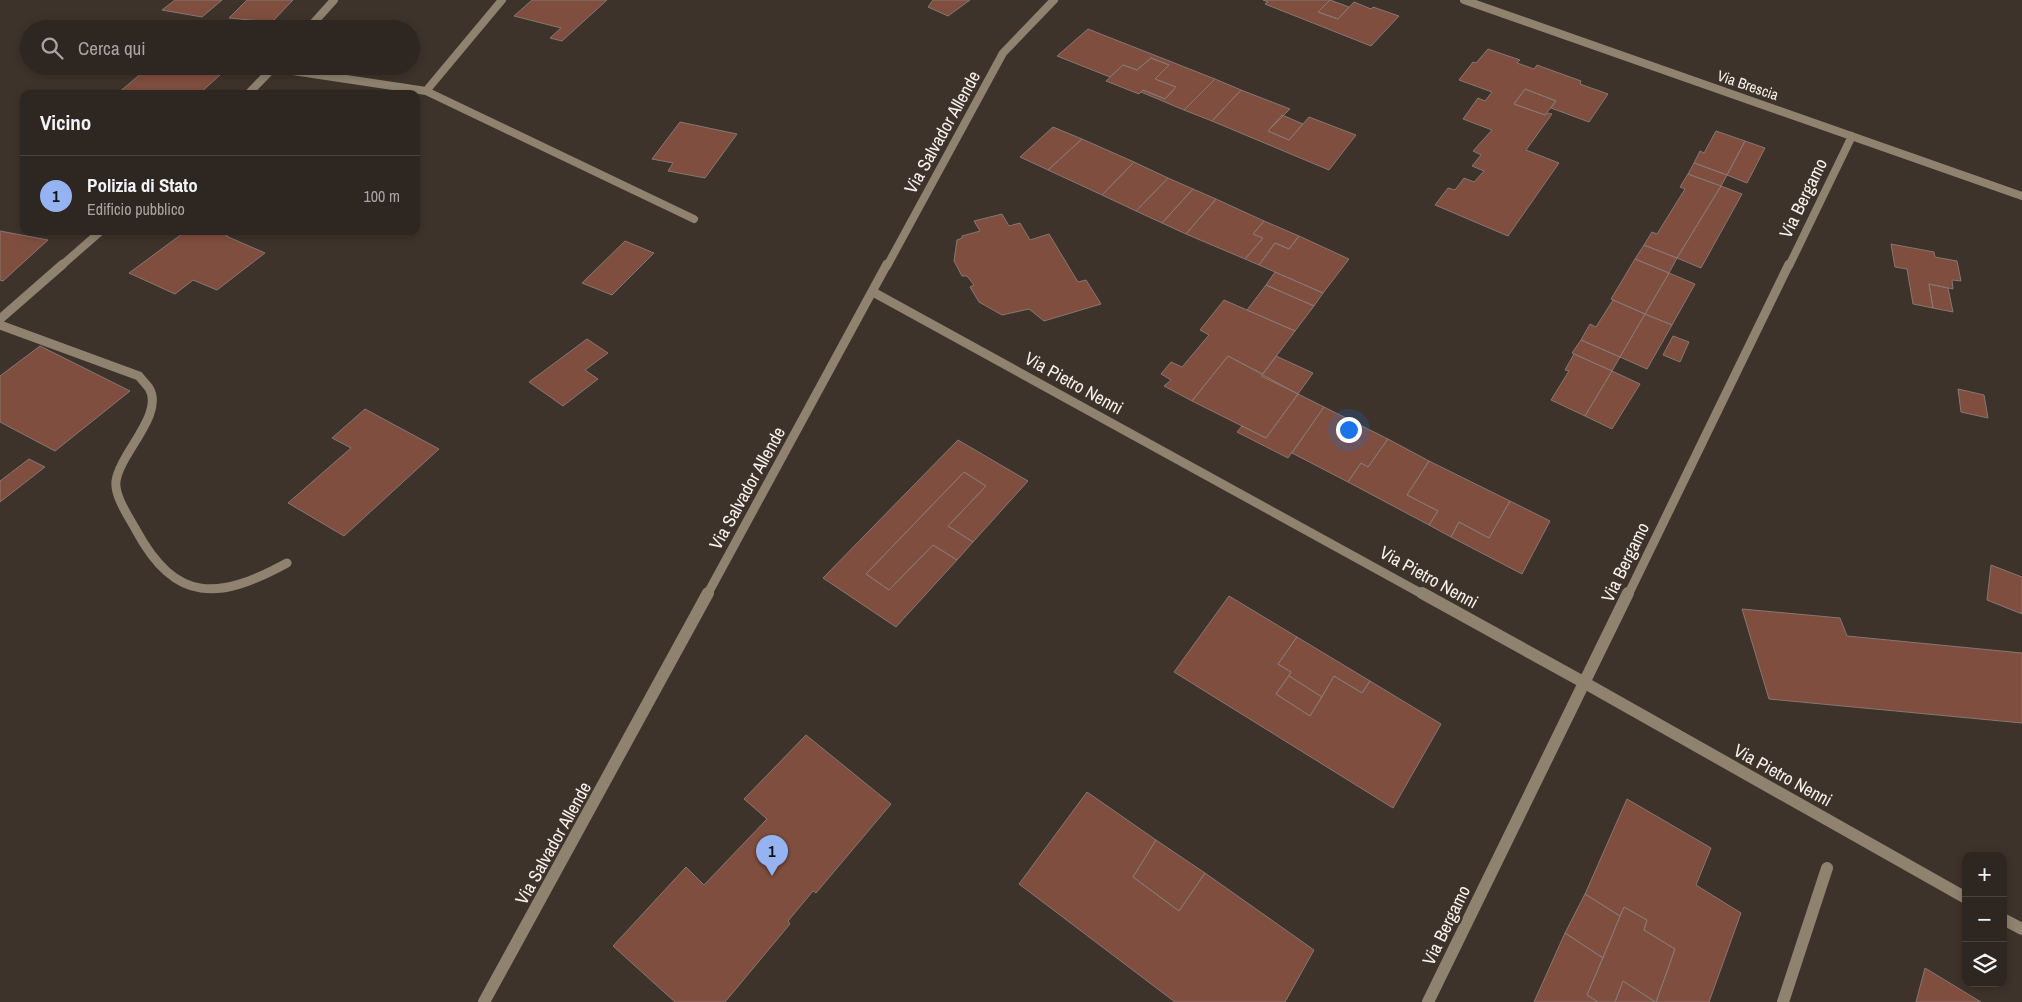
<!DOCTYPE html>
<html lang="it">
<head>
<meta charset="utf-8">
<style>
	body { margin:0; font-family:"Archivo Narrow",sans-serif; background:#362e29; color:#f1f3f6 }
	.controls { position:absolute; right:15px; bottom:15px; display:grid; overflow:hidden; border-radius:10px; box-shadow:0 2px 8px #0003 }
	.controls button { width:45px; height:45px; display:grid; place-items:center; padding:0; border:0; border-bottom:1px solid #49433e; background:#2e2620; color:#f1f3f6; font:25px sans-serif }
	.you { position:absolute; left:1348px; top:429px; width:18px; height:18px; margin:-12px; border:4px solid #fff; border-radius:50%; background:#1a73e8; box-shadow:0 0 0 8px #1a73e833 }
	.badge { display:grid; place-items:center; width:32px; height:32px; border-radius:50%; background:#95b2f1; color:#111; font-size:16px; font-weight:700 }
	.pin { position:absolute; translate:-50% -41px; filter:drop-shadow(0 1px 2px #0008) }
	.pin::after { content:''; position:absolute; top:26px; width:18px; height:15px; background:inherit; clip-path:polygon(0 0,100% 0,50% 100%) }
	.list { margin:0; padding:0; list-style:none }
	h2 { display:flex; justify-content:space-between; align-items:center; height:65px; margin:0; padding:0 20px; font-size:21px }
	h2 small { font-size:16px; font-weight:400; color:#a7a5a5 }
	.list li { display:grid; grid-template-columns:32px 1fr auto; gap:15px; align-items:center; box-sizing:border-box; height:80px; padding:0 20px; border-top:1px solid #49433e }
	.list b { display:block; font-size:19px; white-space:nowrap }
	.list p { margin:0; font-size:16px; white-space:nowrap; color:#a7a5a5 }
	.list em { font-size:16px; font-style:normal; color:#a7a5a5 }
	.icon { flex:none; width:28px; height:28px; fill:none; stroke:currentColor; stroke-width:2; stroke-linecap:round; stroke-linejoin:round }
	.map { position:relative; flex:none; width:2022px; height:1002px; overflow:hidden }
	.search { position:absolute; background:#2e2620; box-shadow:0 2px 8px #0003; left:20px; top:20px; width:400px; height:55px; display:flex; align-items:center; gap:12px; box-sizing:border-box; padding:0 18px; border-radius:28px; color:#a7a5a5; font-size:19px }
	.panel { position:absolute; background:#2e2620; box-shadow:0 2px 8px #0003; left:20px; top:90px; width:400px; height:145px; border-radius:10px }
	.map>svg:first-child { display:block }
</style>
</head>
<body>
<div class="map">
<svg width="2022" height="1002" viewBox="0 0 2022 1002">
	<rect width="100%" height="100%" fill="#3e332b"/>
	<!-- building -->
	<path fill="#7f4e3e" stroke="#877772" d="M 175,0 L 222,0 L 202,17 L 162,10 Z
		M 247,0 L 293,0 L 272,22 L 229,18 Z
		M 532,0 L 607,0 L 562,41 L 550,38 L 561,28 L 514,16 Z
		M 933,0 L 970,0 L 948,16 L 928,7 Z
		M 1263,0 L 1330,0 L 1318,12 L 1338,19 L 1354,2 L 1371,9 L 1373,7 L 1399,16 L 1371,46 L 1265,4 L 1268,2 Z
		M 1330,0 L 1349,7 L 1338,19 L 1318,12 Z
		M 1088,29 L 1215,79 L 1184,110 L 1141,92 L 1143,90 L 1165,99 L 1176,87 L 1155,79 L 1169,65 L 1151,58 L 1137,70 L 1123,65 L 1110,77 L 1057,56 Z
		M 1488,49 L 1520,60 L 1517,63 L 1534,69 L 1537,65 L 1581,81 L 1580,84 L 1608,94 L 1589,122 L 1551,108 L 1556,101 L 1525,89 L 1514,104 L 1545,115 L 1548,113 L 1552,114 L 1526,150 L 1559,163 L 1508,236 L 1435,205 L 1448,188 L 1455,190 L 1464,178 L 1474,182 L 1484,171 L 1472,166 L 1481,155 L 1473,151 L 1492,130 L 1463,119 L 1478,98 L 1485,101 L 1492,92 L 1459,80 L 1473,62 L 1476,63 Z
		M 1151,58 L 1169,65 L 1155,79 L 1176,87 L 1165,99 L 1143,90 L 1139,94 L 1106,81 L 1123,65 L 1137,70 Z
		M 150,66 L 230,66 L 199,94 L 117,94 Z
		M 1215,79 L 1241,90 L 1212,121 L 1184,110 Z
		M 1525,89 L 1556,101 L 1545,115 L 1514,104 Z
		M 1241,90 L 1290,109 L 1268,131 L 1289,140 L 1309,117 L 1356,135 L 1329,170 L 1212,121 Z
		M 1282,115 L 1303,124 L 1289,140 L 1268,131 Z
		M 680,122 L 737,134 L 705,178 L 668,171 L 673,163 L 652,159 Z
		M 1053,127 L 1082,139 L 1048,170 L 1020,157 Z
		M 1716,131 L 1745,141 L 1727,175 L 1694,163 L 1700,151 L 1704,153 Z
		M 1082,139 L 1134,162 L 1102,195 L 1048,170 Z
		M 1745,141 L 1765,148 L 1747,183 L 1727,175 Z
		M 1134,162 L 1168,178 L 1136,211 L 1102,195 Z
		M 1694,163 L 1727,175 L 1721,186 L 1688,174 Z
		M 1688,174 L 1721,186 L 1677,258 L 1644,245 L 1652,232 L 1657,234 L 1685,189 L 1680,187 Z
		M 1168,178 L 1193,189 L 1162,223 L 1136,211 Z
		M 1721,186 L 1742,194 L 1701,268 L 1677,258 Z
		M 1193,189 L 1216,199 L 1186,234 L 1162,223 Z
		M 1216,199 L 1264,221 L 1253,234 L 1263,238 L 1245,259 L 1186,234 Z
		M 1002,214 L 1009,226 L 1020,223 L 1030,240 L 1049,234 L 1078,282 L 1086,280 L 1101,304 L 1044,321 L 1029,309 L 1002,315 L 979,302 L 970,287 L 974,285 L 967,276 L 962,276 L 954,261 L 957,240 L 962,238 L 962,236 L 980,231 L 974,221 Z
		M 1264,221 L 1299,236 L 1289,249 L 1275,243 L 1259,265 L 1245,259 L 1263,238 L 1253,234 Z
		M 0,231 L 48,240 L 3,281 L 0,280 Z
		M 186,231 L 233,231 L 226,236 L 265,253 L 217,290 L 193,280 L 175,294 L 129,273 Z
		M 1299,236 L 1349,259 L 1323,293 L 1259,265 L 1275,243 L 1289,249 Z
		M 625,241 L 654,253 L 612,295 L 582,283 Z
		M 1891,244 L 1934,252 L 1935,257 L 1957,261 L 1961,281 L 1952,280 L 1953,289 L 1929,284 L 1933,308 L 1913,304 L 1907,269 L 1895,267 Z
		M 1644,245 L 1677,258 L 1669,273 L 1635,259 Z
		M 1635,259 L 1669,273 L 1645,314 L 1611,299 Z
		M 1275,272 L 1323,293 L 1314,306 L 1266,285 Z
		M 1669,273 L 1695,284 L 1672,325 L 1645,314 Z
		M 1929,284 L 1948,288 L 1953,312 L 1933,308 Z
		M 1266,285 L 1314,306 L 1295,331 L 1247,310 Z
		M 1224,300 L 1295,331 L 1263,374 L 1228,356 L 1192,401 L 1164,386 L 1171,380 L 1161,374 L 1171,362 L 1182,367 L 1209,335 L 1200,330 Z
		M 1613,300 L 1645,314 L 1620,357 L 1581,340 L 1590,324 L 1596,327 Z
		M 1645,314 L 1672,325 L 1647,369 L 1620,357 Z
		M 1673,336 L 1689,342 L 1680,362 L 1663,355 Z
		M 587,339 L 608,353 L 585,370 L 598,379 L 563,406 L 529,382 Z
		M 1581,340 L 1620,357 L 1612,371 L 1572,353 Z
		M 40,346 L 130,391 L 55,451 L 0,422 L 0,376 Z
		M 1574,354 L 1612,371 L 1585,416 L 1551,400 L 1569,371 L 1565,370 Z
		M 1228,356 L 1298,394 L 1266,438 L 1192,401 Z
		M 1276,356 L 1313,373 L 1298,394 L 1261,376 Z
		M 1612,371 L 1640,384 L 1612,429 L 1585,416 Z
		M 1958,389 L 1984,395 L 1988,418 L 1961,412 Z
		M 1298,394 L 1324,407 L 1288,458 L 1237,432 L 1242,426 L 1266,438 Z
		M 1324,407 L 1388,439 L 1368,467 L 1361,463 L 1348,482 L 1292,453 Z
		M 365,409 L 439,449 L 344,536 L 288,503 L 351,448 L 332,438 Z
		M 1388,439 L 1429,461 L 1407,495 L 1438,511 L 1429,525 L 1348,482 L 1361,463 L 1368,467 Z
		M 958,440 L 1028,481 L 973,542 L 948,526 L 986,486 L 964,472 L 866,574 L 889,590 L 933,545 L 957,560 L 896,627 L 823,578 Z
		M 29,459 L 45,467 L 0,502 L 0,481 Z
		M 1429,461 L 1510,501 L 1489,538 L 1459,522 L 1451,537 L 1429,525 L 1438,511 L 1407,495 Z
		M 964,472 L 986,486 L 948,526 L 973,542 L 957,560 L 933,545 L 889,590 L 866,574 Z
		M 1510,501 L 1550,521 L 1522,574 L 1451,537 L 1459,522 L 1489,538 Z
		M 1991,565 L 2022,577 L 2022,614 L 1987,600 Z
		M 1229,596 L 1297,637 L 1278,664 L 1291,672 L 1276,694 L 1310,716 L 1334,676 L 1362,693 L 1370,681 L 1441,724 L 1393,808 L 1174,672 Z
		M 1742,609 L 1840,618 L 1847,636 L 2022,653 L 2022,723 L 1769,699 Z
		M 1297,637 L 1370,681 L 1362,693 L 1334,676 L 1322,697 L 1289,676 L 1291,672 L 1278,664 Z
		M 1289,676 L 1322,697 L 1310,716 L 1276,694 Z
		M 806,735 L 891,804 L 816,893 L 813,891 L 788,921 L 790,924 L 725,1002 L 675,1002 L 613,946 L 686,867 L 704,885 L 767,819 L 744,799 Z
		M 1087,792 L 1156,840 L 1133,877 L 1179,911 L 1205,873 L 1314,950 L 1285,1002 L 1175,1002 L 1019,884 Z
		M 1627,799 L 1711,848 L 1696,885 L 1741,913 L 1709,1002 L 1656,1002 L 1675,949 L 1644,930 L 1647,920 L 1624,907 L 1620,916 L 1585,894 Z
		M 1156,840 L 1205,873 L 1179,911 L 1133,877 Z
		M 1585,894 L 1620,916 L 1603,958 L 1565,933 Z
		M 1624,907 L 1647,920 L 1644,930 L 1675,949 L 1656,1002 L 1623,981 L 1615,1002 L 1598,1002 L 1587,995 Z
		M 1565,933 L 1603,958 L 1587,995 L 1598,1002 L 1534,1002 Z
		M 1925,968 L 1981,1002 L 1916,1002 Z
		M 1623,981 L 1655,1002 L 1615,1002 Z"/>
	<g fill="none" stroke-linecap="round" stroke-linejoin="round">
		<!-- service-far2 -->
		<path stroke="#8f826f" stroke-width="8" d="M 273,68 L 426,91 L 694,219
			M 426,91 L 502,0"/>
		<!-- service-far1 -->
		<path stroke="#8f826f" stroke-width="9" d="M 0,325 L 139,376 C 142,380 146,384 149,388 C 165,414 120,453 116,481 C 114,496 129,517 136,530 C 176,604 219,600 287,563"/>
		<!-- service -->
		<path stroke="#8f826f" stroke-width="12" d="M 1783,1002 L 1827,868"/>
		<!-- minor-far2 -->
		<path stroke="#8f826f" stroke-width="8" d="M 1464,0 L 2022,196
			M 308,29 L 334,0
			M 248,94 L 275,66
			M 61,266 L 101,231
			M 887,266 L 1003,53 L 1054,0
			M 1789,266 L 1852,136"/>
		<!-- minor-far1 -->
		<path stroke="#8f826f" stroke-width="9" d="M 873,292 L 1424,595
			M 0,319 L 63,264
			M 707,595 L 887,264
			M 1628,595 L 1789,264"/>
		<!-- minor -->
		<path stroke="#8f826f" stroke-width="12" d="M 1422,593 L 1585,683 L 1966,898
			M 2003,919 L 2022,929
			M 484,1002 L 708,593
			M 1428,1002 L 1628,593"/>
	</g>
	<g text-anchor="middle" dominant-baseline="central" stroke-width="5" stroke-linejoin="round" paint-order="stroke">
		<!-- far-street labels -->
		<g font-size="15" fill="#f8f0eb" stroke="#3e332b">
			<text transform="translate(1748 85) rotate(19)">Via Brescia</text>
		</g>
		<!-- street labels -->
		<g font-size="18" fill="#f8f0eb" stroke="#3e332b">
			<text transform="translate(942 132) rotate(-61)">Via Salvador Allende</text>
			<text transform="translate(1803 198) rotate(-64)">Via Bergamo</text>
			<text transform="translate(1074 383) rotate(29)">Via Pietro Nenni</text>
			<text transform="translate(747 488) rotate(-61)">Via Salvador Allende</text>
			<text transform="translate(1625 562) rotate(-64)">Via Bergamo</text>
			<text transform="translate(1429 577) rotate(29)">Via Pietro Nenni</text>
			<text transform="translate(1783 775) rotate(29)">Via Pietro Nenni</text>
			<text transform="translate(553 843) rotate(-61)">Via Salvador Allende</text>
			<text transform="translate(1446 925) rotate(-64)">Via Bergamo</text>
		</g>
	</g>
</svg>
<div class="controls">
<button>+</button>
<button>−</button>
<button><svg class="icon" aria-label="layers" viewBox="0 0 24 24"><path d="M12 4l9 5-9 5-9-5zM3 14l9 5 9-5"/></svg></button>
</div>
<div class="you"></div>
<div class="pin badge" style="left:772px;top:876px">1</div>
<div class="search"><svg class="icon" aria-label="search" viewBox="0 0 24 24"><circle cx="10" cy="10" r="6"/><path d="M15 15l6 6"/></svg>Cerca qui</div>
<section class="panel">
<h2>Vicino<small></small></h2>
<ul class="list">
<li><span class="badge">1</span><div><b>Polizia di Stato</b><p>Edificio pubblico</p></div><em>100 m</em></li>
</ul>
</section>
</div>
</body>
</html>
